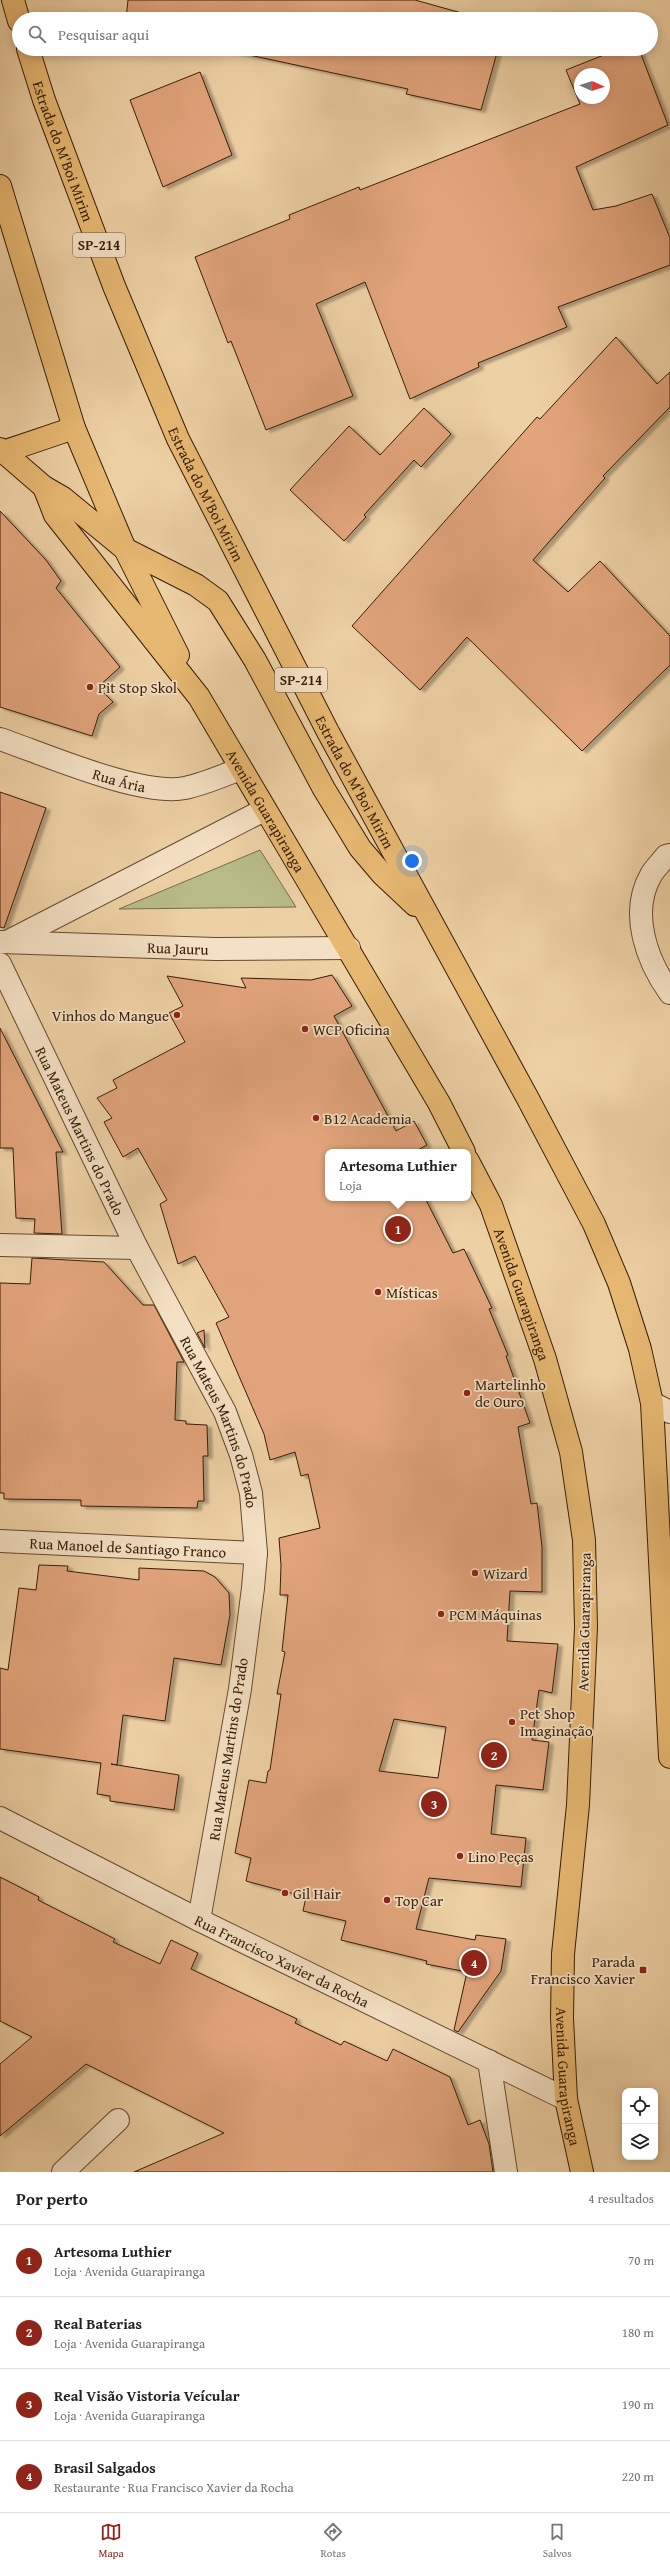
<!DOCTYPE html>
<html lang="pt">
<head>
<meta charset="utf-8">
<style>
	body { margin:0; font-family:"Gentium Book Plus",serif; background:#f6f6f6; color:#222 }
	.controls { position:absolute; right:12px; bottom:12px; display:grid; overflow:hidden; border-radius:8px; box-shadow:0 2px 10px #0003 }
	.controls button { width:36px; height:36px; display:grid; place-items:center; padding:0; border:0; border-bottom:1px solid #e0e0e0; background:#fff; color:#222; font:20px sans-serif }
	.compass { position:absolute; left:574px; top:68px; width:36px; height:36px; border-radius:50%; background:#fff; box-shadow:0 2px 10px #0003; rotate:93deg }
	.you { position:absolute; left:412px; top:861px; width:14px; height:14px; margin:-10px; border:3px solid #fff; border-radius:50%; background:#1a73e8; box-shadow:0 0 0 6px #1a73e833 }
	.badge { display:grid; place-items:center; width:26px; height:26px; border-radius:50%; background:#8f2418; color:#fff; font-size:13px; font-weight:700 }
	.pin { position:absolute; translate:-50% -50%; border:2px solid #fff; box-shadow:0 1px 4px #0006 }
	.popup { position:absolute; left:325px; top:1149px; width:146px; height:52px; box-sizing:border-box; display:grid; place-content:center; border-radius:8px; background:#fff; filter:drop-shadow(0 1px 3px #0005); font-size:13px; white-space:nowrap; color:#767676 }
	.popup b { font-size:15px; color:#222 }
	.popup::after { content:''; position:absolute; left:50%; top:100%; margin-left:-8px; border:8px solid transparent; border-top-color:#fff }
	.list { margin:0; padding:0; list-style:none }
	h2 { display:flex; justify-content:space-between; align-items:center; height:52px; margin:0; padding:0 16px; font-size:17px }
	h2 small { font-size:13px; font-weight:400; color:#767676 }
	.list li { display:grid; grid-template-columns:26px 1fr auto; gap:12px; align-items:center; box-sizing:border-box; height:72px; padding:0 16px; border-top:1px solid #e0e0e0 }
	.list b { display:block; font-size:15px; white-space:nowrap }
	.list p { margin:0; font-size:13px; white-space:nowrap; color:#767676 }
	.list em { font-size:13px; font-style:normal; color:#767676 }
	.icon { flex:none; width:22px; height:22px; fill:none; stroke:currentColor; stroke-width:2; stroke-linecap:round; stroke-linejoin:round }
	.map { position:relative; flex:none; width:670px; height:2172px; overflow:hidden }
	.search { position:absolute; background:#fff; box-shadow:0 2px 10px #0003; left:12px; right:12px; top:12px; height:44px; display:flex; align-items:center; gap:10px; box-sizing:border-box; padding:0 14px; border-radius:22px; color:#767676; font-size:15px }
	.sheet { height:340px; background:#fff }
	nav { display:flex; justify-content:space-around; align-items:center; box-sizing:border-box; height:56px; border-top:1px solid #e0e0e0; background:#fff; font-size:11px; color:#767676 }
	nav a { display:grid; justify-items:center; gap:2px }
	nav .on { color:#8f2418 }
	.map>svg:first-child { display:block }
</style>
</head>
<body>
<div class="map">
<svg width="670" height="2172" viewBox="0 0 670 2172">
	<defs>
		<filter id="shadow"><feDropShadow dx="4.5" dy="2.5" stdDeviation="1" flood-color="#0004"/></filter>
	</defs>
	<rect width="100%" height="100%" fill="#eed0a5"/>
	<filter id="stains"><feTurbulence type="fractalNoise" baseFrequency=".005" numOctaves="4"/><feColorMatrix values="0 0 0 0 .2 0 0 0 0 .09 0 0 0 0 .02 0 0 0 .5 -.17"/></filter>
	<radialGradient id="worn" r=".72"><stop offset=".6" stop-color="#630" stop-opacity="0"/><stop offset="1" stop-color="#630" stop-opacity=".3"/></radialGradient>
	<!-- green -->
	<path fill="#b8bb87" stroke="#786c48" d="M 260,850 L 296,907 L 119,909 Z"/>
	<!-- building -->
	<path fill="#e2a47c" stroke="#371c08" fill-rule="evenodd" filter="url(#shadow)" d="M 128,0 L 415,0 L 483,19 L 126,19 Z
		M 221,49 L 498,49 L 481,110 L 406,94 L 408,89 Z
		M 619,49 L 639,49 L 668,125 L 576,167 L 593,210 L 616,206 L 652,194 L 670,238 L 670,265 L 558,307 L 567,327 L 478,363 L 479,367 L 410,399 L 365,282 L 316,304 L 353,396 L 266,430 L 231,341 L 228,343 L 195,257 L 290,219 L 289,215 L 359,187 L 360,190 L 580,104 L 566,70 ZM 580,74 L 604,74 L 604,98 L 580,98 Z
		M 200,72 L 232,155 L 163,187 L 130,100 Z
		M 616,337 L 657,384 L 670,372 L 670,407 L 603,476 L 605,478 L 533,560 L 568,592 L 600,561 L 670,636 L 670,665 L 582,751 L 467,637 L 420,690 L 352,626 L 537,417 L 540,419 Z
		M 424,408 L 451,434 L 421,467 L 414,460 L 364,515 L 366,517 L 344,541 L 290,490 L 349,426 L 380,455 Z
		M 0,511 L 46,560 L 61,581 L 56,588 L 120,667 L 98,687 L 113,702 L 99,714 L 92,736 L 0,707 Z
		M 0,792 L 46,808 L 4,928 L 0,927 Z
		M 332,975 L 352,1006 L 334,1016 L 396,1131 L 414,1121 L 427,1145 L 414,1152 L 328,1152 L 328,1198 L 425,1198 L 453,1253 L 464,1249 L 492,1308 L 489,1309 L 508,1355 L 506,1356 L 530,1423 L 518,1427 L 531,1504 L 537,1503 L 542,1547 L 542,1592 L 510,1591 L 507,1641 L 558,1644 L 552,1693 L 539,1690 L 532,1740 L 549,1742 L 543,1790 L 496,1785 L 491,1834 L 526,1838 L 521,1887 L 429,1878 L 416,1929 L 475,1940 L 476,1935 L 506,1939 L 501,1971 L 458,2032 L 454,2030 L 467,1972 L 426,1964 L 427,1961 L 341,1940 L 346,1921 L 303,1911 L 306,1897 L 246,1881 L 251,1858 L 235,1853 L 249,1780 L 266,1783 L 268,1771 L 270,1770 L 281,1694 L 277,1694 L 285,1652 L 282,1651 L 288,1595 L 280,1595 L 281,1565 L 279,1538 L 320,1528 L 308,1474 L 301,1476 L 295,1452 L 270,1460 L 264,1434 L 216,1323 L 229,1317 L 195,1256 L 178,1264 L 160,1204 L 167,1200 L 138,1148 L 123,1157 L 104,1122 L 112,1118 L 97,1098 L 117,1088 L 113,1080 L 185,1042 L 169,1013 L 183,1006 L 167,976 L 246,988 L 241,978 L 311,980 ZM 394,1719 L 446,1727 L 438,1778 L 379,1771 Z
		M 0,1028 L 63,1152 L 56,1152 L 62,1234 L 34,1233 L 35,1219 L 16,1218 L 13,1148 L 0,1148 Z
		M 32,1258 L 104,1262 L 143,1305 L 154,1305 L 184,1362 L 177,1362 L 175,1420 L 186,1421 L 186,1424 L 207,1425 L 208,1456 L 203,1456 L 204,1501 L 198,1501 L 197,1508 L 81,1506 L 81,1500 L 4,1499 L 4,1493 L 0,1493 L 0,1283 L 30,1284 Z
		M 204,1330 L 205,1348 L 197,1333 Z
		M 39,1565 L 68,1566 L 67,1571 L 139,1580 L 139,1568 L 204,1571 L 215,1577 L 229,1593 L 230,1615 L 221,1665 L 174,1658 L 165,1721 L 123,1715 L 117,1765 L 111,1764 L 179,1775 L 174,1810 L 110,1801 L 110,1796 L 97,1794 L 101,1763 L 0,1749 L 0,1668 L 8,1670 L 19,1588 L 36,1590 Z
		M 0,1877 L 39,1897 L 38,1900 L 115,1939 L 113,1942 L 160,1964 L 171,1940 L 198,1953 L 191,1969 L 297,2019 L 295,2023 L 341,2045 L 344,2041 L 387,2061 L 393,2049 L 450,2077 L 468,2125 L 480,2120 L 489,2144 L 493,2172 L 134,2172 L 224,2133 L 86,2064 L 0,2136 L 0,2064 L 32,2037 L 0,2021 Z"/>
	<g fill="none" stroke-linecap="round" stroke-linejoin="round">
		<defs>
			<g id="minor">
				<path id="s1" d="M 0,739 C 44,754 142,797 185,788 C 204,784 222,776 240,769"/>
				<path d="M 670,855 L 666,856 C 661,863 654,869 651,875 C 629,913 647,961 670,993"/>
				<path d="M 9,941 L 264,810"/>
				<path id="s2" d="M 0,942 L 215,949 L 349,948"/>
				<path id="s3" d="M 0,964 L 137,1248 L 225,1412 L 241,1455 L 251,1493 L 256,1553 L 253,1588 L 240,1689 L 199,1920"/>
				<path d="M 0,1245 L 137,1248"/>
				<path d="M 652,1403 L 670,1412"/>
				<path id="s4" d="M 0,1541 L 256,1553"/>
				<path id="s5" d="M 0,1818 L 199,1920 L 566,2099"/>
				<path d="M 489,2061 L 506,2172"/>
				<path d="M 63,2172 L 118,2120"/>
			</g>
			<g id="major">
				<path d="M 13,0 L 19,21"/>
				<path id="s6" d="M 28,49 L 44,100 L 114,286 L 178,439 L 328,732 L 527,1097 L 594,1224 L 619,1283 L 640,1349 L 652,1403 L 670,1757"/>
				<path d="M 0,186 L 74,428 L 125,549 L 178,655"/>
				<path d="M 0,449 L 44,487 L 63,498 L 125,549 L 196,585 L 218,601 L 255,660 L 324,789 L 360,848 L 382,874 L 415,905"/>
				<path d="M 3,452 L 74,428"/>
				<path id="s7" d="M 44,487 L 55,515 L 199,697 L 439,1103 L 464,1152"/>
				<path id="s8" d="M 468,1161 L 491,1205 L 545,1359 L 571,1452 L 584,1540 L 586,1627 L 578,1805 L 563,1954 L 562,2018 L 566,2099 L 582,2172"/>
			</g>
		</defs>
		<!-- minor casing -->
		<use href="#minor" stroke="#65492f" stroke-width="24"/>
		<!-- major casing -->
		<use href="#major" stroke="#371c08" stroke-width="24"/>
		<!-- minor -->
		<use href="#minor" stroke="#f4e0c4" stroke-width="22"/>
		<!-- major -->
		<use href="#major" stroke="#e7b872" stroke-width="22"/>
	</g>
	<!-- markers -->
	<g fill="#8f2418" stroke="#f4e0c4" stroke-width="1.5">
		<circle cx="90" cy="687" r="4"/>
		<circle cx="177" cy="1015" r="4"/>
		<circle cx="305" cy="1029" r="4"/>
		<circle cx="316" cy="1118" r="4"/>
		<circle cx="378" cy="1292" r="4"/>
		<circle cx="467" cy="1393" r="4"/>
		<circle cx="475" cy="1573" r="4"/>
		<circle cx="441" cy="1614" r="4"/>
		<circle cx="512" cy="1722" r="4"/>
		<circle cx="460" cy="1856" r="4"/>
		<circle cx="285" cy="1893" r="4"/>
		<circle cx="387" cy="1900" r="4"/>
		<rect x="639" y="1966" width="8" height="8" rx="2"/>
	</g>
	<g text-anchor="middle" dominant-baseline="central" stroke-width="3.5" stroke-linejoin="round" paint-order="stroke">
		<!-- shield labels -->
		<g fill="#f4e0c4" stroke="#705740" stroke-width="1">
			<rect x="73" y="233" width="52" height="24" rx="3"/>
			<rect x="275" y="668" width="52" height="24" rx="3"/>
		</g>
		<g font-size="14" font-weight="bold" fill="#371c08">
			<text x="99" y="245">SP-214</text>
			<text x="301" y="680">SP-214</text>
		</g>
		<!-- street labels -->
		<g font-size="15" fill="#371c08" stroke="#f4e0c4">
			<text stroke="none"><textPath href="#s6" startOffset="108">Estrada do M'Boi Mirim</textPath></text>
			<text stroke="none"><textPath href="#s6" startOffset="480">Estrada do M'Boi Mirim</textPath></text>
			<text stroke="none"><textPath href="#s1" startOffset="126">Rua Ária</textPath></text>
			<text stroke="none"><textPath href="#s6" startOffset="804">Estrada do M'Boi Mirim</textPath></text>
			<text stroke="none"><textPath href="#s7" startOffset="394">Avenida Guarapiranga</textPath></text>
			<text stroke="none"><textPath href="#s2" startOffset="178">Rua Jauru</textPath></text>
			<text stroke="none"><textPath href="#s3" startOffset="185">Rua Mateus Martins do Prado</textPath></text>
			<text stroke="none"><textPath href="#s8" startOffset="144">Avenida Guarapiranga</textPath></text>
			<text stroke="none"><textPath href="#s3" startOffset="509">Rua Mateus Martins do Prado</textPath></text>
			<text stroke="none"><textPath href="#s4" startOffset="128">Rua Manoel de Santiago Franco</textPath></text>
			<text transform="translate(584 1622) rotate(-89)">Avenida Guarapiranga</text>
			<text transform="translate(228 1749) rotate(-81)">Rua Mateus Martins do Prado</text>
			<text stroke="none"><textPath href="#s5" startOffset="316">Rua Francisco Xavier da Rocha</textPath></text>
			<text stroke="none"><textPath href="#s8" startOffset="936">Avenida Guarapiranga</textPath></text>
		</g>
		<!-- poi labels -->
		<g font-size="15" fill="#371c08" stroke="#f4e0c4" text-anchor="start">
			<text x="98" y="687">Pit Stop Skol</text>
			<text x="169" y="1015" text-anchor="end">Vinhos do Mangue</text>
			<text x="313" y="1029">WCP Oficina</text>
			<text x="324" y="1118">B12 Academia</text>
			<text x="386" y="1292">Místicas</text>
			<text x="475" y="1384">Martelinho<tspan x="475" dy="17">de Ouro</tspan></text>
			<text x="483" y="1573">Wizard</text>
			<text x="449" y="1614">PCM Máquinas</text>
			<text x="520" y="1713">Pet Shop<tspan x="520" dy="17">Imaginação</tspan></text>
			<text x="468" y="1856">Lino Peças</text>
			<text x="293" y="1893">Gil Hair</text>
			<text x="395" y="1900">Top Car</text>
			<text x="635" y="1961" text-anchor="end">Parada<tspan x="635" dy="17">Francisco Xavier</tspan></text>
		</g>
	</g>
	<rect width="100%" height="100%" filter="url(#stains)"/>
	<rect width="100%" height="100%" fill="url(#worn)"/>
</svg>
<div class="controls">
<button><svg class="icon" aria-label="locate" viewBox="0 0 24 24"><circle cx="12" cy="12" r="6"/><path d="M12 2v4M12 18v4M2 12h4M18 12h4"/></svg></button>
<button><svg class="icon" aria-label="layers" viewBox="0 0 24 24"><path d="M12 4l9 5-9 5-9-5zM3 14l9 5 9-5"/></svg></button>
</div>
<svg class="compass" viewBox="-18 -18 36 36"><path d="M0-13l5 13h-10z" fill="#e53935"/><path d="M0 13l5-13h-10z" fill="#767676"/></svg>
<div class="you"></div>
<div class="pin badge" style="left:398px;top:1229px">1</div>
<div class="popup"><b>Artesoma Luthier</b>Loja</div>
<div class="pin badge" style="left:494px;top:1755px">2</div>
<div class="pin badge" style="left:434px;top:1804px">3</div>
<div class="pin badge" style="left:474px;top:1963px">4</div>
<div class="search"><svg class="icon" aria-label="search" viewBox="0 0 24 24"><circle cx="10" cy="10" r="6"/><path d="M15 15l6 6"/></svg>Pesquisar aqui</div>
</div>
<section class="sheet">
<h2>Por perto<small>4 resultados</small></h2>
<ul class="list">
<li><span class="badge">1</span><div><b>Artesoma Luthier</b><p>Loja · Avenida Guarapiranga</p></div><em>70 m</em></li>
<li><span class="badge">2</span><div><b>Real Baterias</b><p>Loja · Avenida Guarapiranga</p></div><em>180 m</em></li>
<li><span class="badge">3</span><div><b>Real Visão Vistoria Veícular</b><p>Loja · Avenida Guarapiranga</p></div><em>190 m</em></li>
<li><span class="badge">4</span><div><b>Brasil Salgados</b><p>Restaurante · Rua Francisco Xavier da Rocha</p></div><em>220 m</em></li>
</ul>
</section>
<nav>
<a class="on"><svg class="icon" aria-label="map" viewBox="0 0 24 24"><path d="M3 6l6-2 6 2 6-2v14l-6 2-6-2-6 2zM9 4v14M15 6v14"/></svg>Mapa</a>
<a><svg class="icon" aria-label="directions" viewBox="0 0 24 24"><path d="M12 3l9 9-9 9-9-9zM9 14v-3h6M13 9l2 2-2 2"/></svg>Rotas</a>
<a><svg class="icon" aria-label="saved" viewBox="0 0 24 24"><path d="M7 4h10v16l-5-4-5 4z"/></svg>Salvos</a>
</nav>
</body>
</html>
